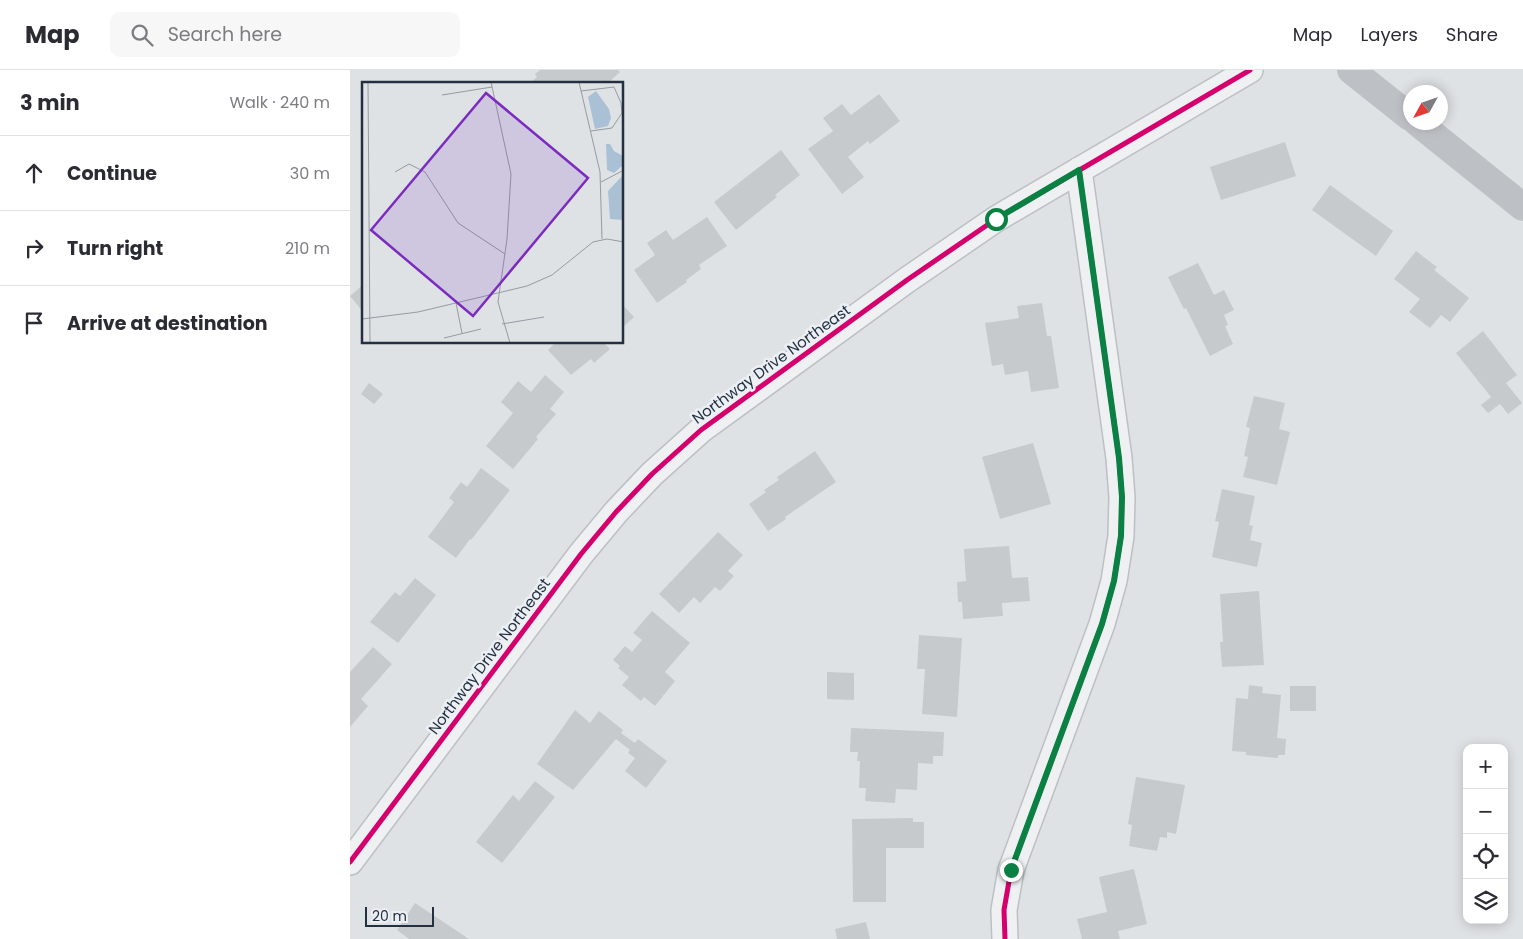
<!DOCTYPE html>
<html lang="en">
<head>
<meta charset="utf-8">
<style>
	body { margin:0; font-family:Poppins,sans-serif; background:#f7f7f7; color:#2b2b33 }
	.controls { position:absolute; right:15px; bottom:15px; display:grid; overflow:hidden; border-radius:10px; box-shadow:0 2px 12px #0003 }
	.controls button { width:45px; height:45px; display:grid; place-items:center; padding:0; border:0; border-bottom:1px solid #e1e1e2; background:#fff; color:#2b2b33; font:25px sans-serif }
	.compass { position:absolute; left:1053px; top:15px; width:45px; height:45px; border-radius:50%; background:#fff; box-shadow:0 2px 12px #0003; rotate:230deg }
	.scale { position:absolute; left:15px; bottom:12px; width:69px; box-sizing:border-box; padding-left:5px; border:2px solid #243040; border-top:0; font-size:14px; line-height:18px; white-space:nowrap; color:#243040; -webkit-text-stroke:4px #ecf0f5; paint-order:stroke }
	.stop { position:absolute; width:15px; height:15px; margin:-11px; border:4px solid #0b8043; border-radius:50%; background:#fff }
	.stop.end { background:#0b8043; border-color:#fff; box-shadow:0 1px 5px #0008 }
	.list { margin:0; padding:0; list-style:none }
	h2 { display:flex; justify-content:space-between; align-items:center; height:65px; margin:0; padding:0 20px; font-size:21px }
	h2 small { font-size:16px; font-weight:400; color:#7c7c81 }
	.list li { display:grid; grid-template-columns:32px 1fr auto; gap:15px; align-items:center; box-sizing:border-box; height:75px; padding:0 20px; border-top:1px solid #e1e1e2 }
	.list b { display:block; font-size:19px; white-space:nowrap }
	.list em { font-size:16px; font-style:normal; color:#7c7c81 }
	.icon { flex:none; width:28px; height:28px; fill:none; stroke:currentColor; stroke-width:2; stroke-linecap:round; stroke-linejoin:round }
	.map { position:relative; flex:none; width:1173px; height:869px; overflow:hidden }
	header { display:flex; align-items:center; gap:30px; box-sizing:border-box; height:70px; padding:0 25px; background:#fff; border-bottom:1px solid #e1e1e2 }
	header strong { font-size:24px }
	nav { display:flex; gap:28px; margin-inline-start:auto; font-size:18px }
	.search { width:350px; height:45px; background:#f7f7f7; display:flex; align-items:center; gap:12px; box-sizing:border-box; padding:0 18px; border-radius:10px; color:#7c7c81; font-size:19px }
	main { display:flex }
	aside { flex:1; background:#fff }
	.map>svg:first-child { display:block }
</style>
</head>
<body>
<header>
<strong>Map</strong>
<div class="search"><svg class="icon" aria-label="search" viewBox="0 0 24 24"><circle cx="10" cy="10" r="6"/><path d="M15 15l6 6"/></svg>Search here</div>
<nav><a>Map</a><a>Layers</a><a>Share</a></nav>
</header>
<main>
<aside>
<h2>3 min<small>Walk · 240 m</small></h2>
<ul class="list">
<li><svg class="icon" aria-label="ahead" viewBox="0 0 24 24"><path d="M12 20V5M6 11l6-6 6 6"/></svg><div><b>Continue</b></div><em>30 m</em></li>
<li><svg class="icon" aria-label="right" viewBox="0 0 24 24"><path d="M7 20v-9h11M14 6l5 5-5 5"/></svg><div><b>Turn right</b></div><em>210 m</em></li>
<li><svg class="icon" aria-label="arrive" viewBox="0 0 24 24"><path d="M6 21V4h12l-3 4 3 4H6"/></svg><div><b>Arrive at destination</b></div></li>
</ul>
</aside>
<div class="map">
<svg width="1173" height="869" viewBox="0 0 1173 869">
	<rect width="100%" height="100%" fill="#dfe2e5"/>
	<!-- building -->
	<path fill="#c7cacd" d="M 190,0 L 268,0 L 270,2 L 257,14 L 179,14 L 187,7 L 185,4 Z
		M 529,24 L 550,51 L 520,74 L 518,71 L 498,87 L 514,107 L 492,124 L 458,79 L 483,61 L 473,48 L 492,34 L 501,45 Z
		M 935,72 L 946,106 L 871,130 L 860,97 Z
		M 431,80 L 450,105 L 425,125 L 427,127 L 386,160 L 364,132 Z
		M 980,115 L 1043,161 L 1026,186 L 962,140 Z
		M 357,147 L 377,176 L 349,195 L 351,199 L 336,210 L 337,212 L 307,233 L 284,200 L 305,185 L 297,173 L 316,160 L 323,170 Z
		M 1066,181 L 1087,197 L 1084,200 L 1119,228 L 1100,252 L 1091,245 L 1080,258 L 1059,242 L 1070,229 L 1044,209 Z
		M 848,193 L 864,225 L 874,220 L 884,240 L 874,245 L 878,255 L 875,256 L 883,274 L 860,286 L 836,238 L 834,239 L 818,207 Z
		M 14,214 L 14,243 L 0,226 Z
		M 692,233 L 697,266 L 701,266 L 709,318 L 681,322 L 678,301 L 655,305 L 653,294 L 642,296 L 635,253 L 669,248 L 667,236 Z
		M 272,234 L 284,247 L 272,258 Z
		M 1133,261 L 1167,305 L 1156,313 L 1172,333 L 1158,344 L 1150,334 L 1138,343 L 1131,335 L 1141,327 L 1106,283 Z
		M 206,272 L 257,272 L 255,274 L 260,279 L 244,293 L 241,289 L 221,305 L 198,280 Z
		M 195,305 L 214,322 L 200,339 L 206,344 L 186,367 L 188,369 L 163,399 L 136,376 L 163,343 L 151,332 L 168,311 L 181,322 Z
		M 19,313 L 33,324 L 24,334 L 11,324 Z
		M 904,326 L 935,333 L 929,359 L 940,362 L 927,415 L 893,407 L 898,387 L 894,386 L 900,358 L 896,357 Z
		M 683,373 L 701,434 L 650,449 L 632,387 Z
		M 465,381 L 486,412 L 435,447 L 436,449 L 418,461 L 399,434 L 416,422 L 414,420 L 429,410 L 427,407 Z
		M 131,398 L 160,420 L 121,470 L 120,469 L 106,488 L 78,467 L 104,432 L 99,428 L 111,412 L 117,417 Z
		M 872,419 L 905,426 L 899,455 L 903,456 L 900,470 L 912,473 L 907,497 L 862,487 L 869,452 L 865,451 Z
		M 368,462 L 393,485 L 378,501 L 384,506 L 370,521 L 365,517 L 350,533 L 344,527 L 329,543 L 309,524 Z
		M 659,476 L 662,508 L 678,507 L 680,531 L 652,533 L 653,546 L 613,549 L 612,532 L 608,532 L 607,512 L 616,511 L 614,479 Z
		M 65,508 L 86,525 L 48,573 L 20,552 L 45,522 L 50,526 Z
		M 909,521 L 914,595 L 872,597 L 870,572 L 873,572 L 870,524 Z
		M 302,541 L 340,573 L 315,602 L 325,611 L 305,636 L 294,627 L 291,631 L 272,615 L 279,607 L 268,598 L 270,596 L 263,590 L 275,576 L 282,582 L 292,570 L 283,563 Z
		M 569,565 L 612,568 L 607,647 L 572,644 L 575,599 L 567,599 Z
		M 23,577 L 42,594 L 11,629 L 18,636 L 0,657 L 0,602 Z
		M 477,602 L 504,603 L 504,630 L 477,629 Z
		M 899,615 L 913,617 L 912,623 L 931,625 L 927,668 L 936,669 L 935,685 L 928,685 L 928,688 L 896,685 L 896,682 L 882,681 L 886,628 L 898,629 Z
		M 940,616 L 966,616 L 966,641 L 940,641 Z
		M 225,640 L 240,653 L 249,641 L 273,660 L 271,663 L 285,673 L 288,669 L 317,691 L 296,718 L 275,701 L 285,688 L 278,683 L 280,680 L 266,669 L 223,720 L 187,694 Z
		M 501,658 L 594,662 L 593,686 L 583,686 L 583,694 L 568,693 L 567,720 L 546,719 L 545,733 L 515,731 L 516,718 L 509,718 L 510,691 L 507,691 L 508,682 L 500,682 Z
		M 786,707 L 835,715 L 826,764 L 817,762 L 817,768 L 810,767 L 807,781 L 779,776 L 782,755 L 778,754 Z
		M 185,711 L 205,727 L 152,793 L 126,772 L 163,725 L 169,731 Z
		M 563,748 L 563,752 L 574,752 L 574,778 L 536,778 L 536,832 L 503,832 L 502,749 Z
		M 784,799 L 797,854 L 768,861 L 770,869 L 732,869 L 727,849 L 757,842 L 749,807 Z
		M 65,833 L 119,869 L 59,869 L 47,860 Z
		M 516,852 L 520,869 L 487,869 L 485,859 Z"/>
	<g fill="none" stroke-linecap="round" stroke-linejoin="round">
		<defs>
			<path id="street" d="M 0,792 L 231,484 L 266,442 L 302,404 L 351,360 L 557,210 L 646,149 L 900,0
				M 655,869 L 654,840 L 661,800 L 752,554 L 764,511 L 771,466 L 772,427 L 769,388 L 729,100"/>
		</defs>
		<!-- street casing -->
		<use href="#street" stroke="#bdc0c3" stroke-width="28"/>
		<!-- street -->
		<use href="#street" stroke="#eef0f2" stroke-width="25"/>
		<!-- secondary -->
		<path stroke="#bdc0c5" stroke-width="28" d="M 1001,0 L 1060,47
			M 1067,52 L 1173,137"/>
		<defs>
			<path id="cycleway" d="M 0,792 L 231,484 L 266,442 L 302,404 L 351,360 L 557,210 L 646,149 L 900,0
				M 655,869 L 654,840 L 661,800 L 752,554 L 764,511 L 771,466 L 772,427 L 769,388 L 729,100"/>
		</defs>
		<!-- cycleway casing -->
		<use href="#cycleway" stroke="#ecf0f5" stroke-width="8"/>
		<!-- cycleway -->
		<use href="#cycleway" stroke="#d6006c" stroke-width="5"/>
	</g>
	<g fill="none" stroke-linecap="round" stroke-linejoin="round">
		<!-- route -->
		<path stroke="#0b8043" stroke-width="6" d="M 646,149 L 729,100 L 769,388 L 772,427 L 771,466 L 764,511 L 752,554 L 661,800"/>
	</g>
	<g text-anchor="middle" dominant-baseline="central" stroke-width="5" stroke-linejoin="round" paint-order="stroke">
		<!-- street labels -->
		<g font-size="15" fill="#243040" stroke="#ecf0f5">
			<text transform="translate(421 294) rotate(-36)">Northway Drive Northeast</text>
			<text transform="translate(139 586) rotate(-53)">Northway Drive Northeast</text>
		</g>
	</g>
	<!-- overview -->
	<g transform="translate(12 12)">
		<rect width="261" height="261" fill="#dfe2e5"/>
		<path d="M 234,9 L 247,27 L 249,36 L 246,44 L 233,47 L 226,15 ZM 244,62 L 248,62 L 252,69 L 261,74 L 261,83 L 252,91 L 245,88 ZM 261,93 L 261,138 L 248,137 L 246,109 Z" fill="#aac0d4"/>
		<path fill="none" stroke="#949ba3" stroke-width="1" d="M 6,0 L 8,261M 129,0 L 149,92 L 145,157 L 136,220 L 148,261M 217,0 L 238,90 L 240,157M 219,9 L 252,5 L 259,21 L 260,31 L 250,46 L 229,49M 80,13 L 130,5M 33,90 L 47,82 L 63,90 L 96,141 L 143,172M 239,100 L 262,88M 94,221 L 100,251M 0,237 L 56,230 L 165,204 L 190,193 L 231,160 L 245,157 L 262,160M 140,242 L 182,235M 82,256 L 119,247"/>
		<path fill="#7b2cbf" fill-opacity="0.15" stroke="#7b2cbf" stroke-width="2.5" d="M 124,11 L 226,96 L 111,234 L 9,148 Z"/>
		<rect width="261" height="261" fill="none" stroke="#243040" stroke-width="2.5"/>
	</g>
</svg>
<div class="controls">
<button>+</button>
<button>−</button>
<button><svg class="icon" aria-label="locate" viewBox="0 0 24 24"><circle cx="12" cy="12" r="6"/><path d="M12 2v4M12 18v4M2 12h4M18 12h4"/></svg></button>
<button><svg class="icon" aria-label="layers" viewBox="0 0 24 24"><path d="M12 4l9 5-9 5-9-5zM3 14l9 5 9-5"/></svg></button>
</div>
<svg class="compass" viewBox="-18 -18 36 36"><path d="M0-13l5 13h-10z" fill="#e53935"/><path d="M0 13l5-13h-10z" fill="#7c7c81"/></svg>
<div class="scale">20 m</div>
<div class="stop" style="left:646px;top:149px"></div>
<div class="stop end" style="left:661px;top:800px"></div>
</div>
</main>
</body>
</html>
